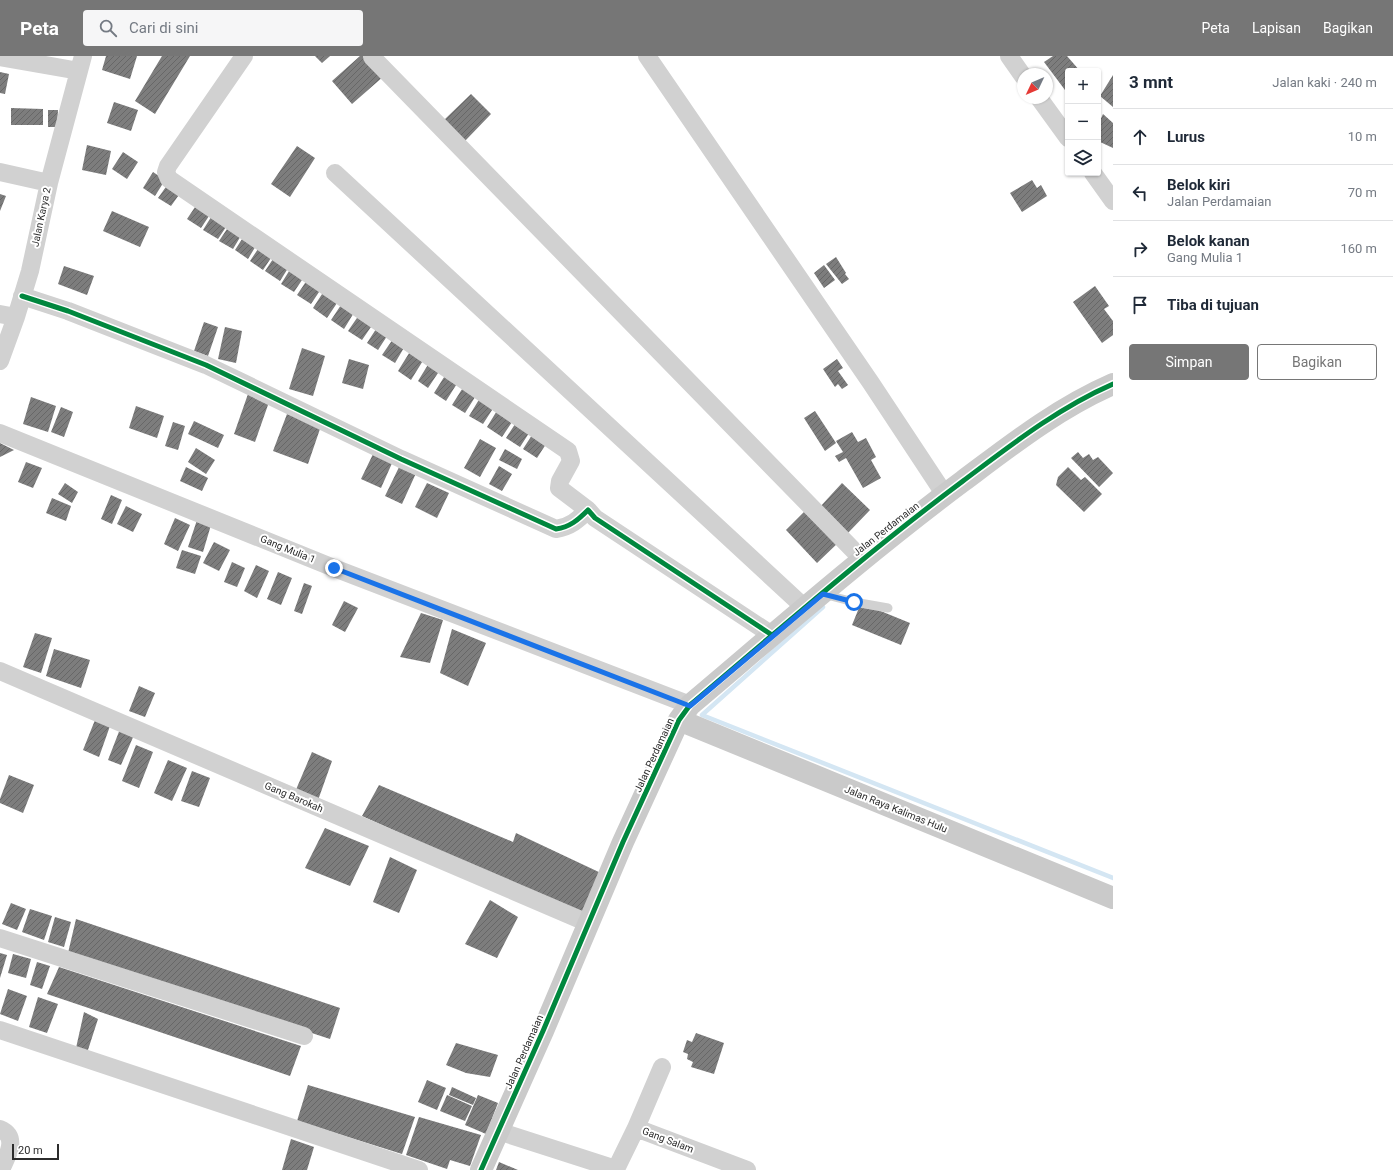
<!DOCTYPE html>
<html lang="id">
<head>
<meta charset="utf-8">
<style>
	body { margin:0; font-family:Roboto,sans-serif; background:#f6f6f7; color:#1f2937 }
	.controls { position:absolute; right:12px; top:12px; display:grid; overflow:hidden; border-radius:4px; box-shadow:0 1px 3px #0004 }
	.controls button { width:36px; height:36px; display:grid; place-items:center; padding:0; border:0; border-bottom:1px solid #e0e1e3; background:#fff; color:#1f2937; font:20px sans-serif }
	.compass { position:absolute; left:1017px; top:12px; width:36px; height:36px; border-radius:50%; background:#fff; box-shadow:0 1px 3px #0004; rotate:226deg }
	.scale { position:absolute; left:12px; bottom:10px; width:47px; box-sizing:border-box; padding-left:4px; border:2px solid #2c2c2c; border-top:0; font-size:11px; line-height:14px; white-space:nowrap; color:#2c2c2c; -webkit-text-stroke:3px #fff; paint-order:stroke }
	.stop { position:absolute; width:12px; height:12px; margin:-9px; border:3px solid #1a73e8; border-radius:50%; background:#fff }
	.stop.end { background:#1a73e8; border-color:#fff; box-shadow:0 1px 4px #0008 }
	.list { margin:0; padding:0; list-style:none }
	h2 { display:flex; justify-content:space-between; align-items:center; height:52px; margin:0; padding:0 16px; font-size:17px }
	h2 small { font-size:13px; font-weight:400; color:#747a83 }
	.list li { display:grid; grid-template-columns:26px 1fr auto; gap:12px; align-items:center; box-sizing:border-box; height:56px; padding:0 16px; border-top:1px solid #e0e1e3 }
	.list b { display:block; font-size:15px; white-space:nowrap }
	.list p { margin:0; font-size:13px; white-space:nowrap; color:#747a83 }
	.list em { font-size:13px; font-style:normal; color:#747a83 }
	.actions { display:flex; gap:8px; padding:12px 16px }
	.actions a { flex:1; padding:9px 0; border:1px solid #767676; border-radius:4px; text-align:center; font-size:14px; color:#767676 }
	.actions .main { background:#767676; color:#fff }
	.icon { flex:none; width:22px; height:22px; fill:none; stroke:currentColor; stroke-width:2; stroke-linecap:round; stroke-linejoin:round }
	.map { position:relative; flex:none; width:1113px; height:1114px; overflow:hidden }
	header { display:flex; align-items:center; gap:24px; box-sizing:border-box; height:56px; padding:0 20px; background:#767676; color:#fff }
	header strong { font-size:19px }
	nav { display:flex; gap:22px; margin-inline-start:auto; font-size:14px }
	.search { width:280px; height:36px; background:#f6f6f7; display:flex; align-items:center; gap:10px; box-sizing:border-box; padding:0 14px; border-radius:4px; color:#747a83; font-size:15px }
	main { display:flex }
	aside { flex:1; background:#fff }
	.map>svg:first-child { display:block }
</style>
</head>
<body>
<header>
<strong>Peta</strong>
<div class="search"><svg class="icon" aria-label="search" viewBox="0 0 24 24"><circle cx="10" cy="10" r="6"/><path d="M15 15l6 6"/></svg>Cari di sini</div>
<nav><a>Peta</a><a>Lapisan</a><a>Bagikan</a></nav>
</header>
<main>
<div class="map">
<svg width="1113" height="1114" viewBox="0 0 1113 1114">
	<defs>
		<pattern id="building-hatch" width="6" height="6" patternUnits="userSpaceOnUse"><rect width="6" height="6" fill="#7d7d7d"/><path d="M-1 1l2-2M0 6l6-6M5 7l2-2" fill="none" stroke="#676767"/></pattern>
	</defs>
	<rect width="100%" height="100%" fill="#fff"/>
	<g fill="none" stroke-linecap="round" stroke-linejoin="round">
		<!-- stream -->
		<path stroke="#d4e6f3" stroke-width="4.5" d="M 823,551 L 702,659 L 1113,822"/>
	</g>
	<!-- building -->
	<path fill="url(#building-hatch)" d="M 106,0 L 137,0 L 130,23 L 102,14 Z
		M 162,0 L 190,0 L 155,58 L 135,45 Z
		M 315,0 L 330,0 L 322,7 Z
		M 360,0 L 366,0 L 384,20 L 352,48 L 332,25 Z
		M 1053,0 L 1067,0 L 1080,15 L 1068,15 L 1068,31 L 1065,34 L 1044,6 Z
		M 0,16 L 9,18 L 5,38 L 0,37 Z
		M 1113,19 L 1113,51 L 1100,40 Z
		M 471,38 L 491,58 L 465,85 L 444,64 Z
		M 114,46 L 138,54 L 131,75 L 107,67 Z
		M 11,52 L 43,53 L 43,69 L 11,69 Z
		M 48,54 L 58,54 L 57,71 L 48,71 Z
		M 1103,58 L 1113,67 L 1113,92 L 1098,85 L 1098,69 Z
		M 87,89 L 111,95 L 106,119 L 82,114 Z
		M 297,90 L 315,102 L 290,141 L 271,128 Z
		M 123,96 L 138,106 L 127,123 L 112,113 Z
		M 153,116 L 165,124 L 155,140 L 143,132 Z
		M 1032,124 L 1037,132 L 1041,129 L 1047,140 L 1022,156 L 1010,137 Z
		M 168,128 L 181,136 L 171,150 L 158,142 Z
		M 0,138 L 6,140 L 0,155 Z
		M 197,148 L 211,157 L 201,172 L 187,163 Z
		M 112,155 L 149,171 L 140,191 L 103,175 Z
		M 213,158 L 228,168 L 218,183 L 203,174 Z
		M 229,170 L 242,178 L 233,193 L 219,185 Z
		M 244,180 L 257,188 L 248,203 L 235,194 Z
		M 260,190 L 273,199 L 263,214 L 250,205 Z
		M 275,200 L 290,209 L 280,225 L 265,215 Z
		M 836,201 L 846,217 L 845,218 L 849,223 L 842,228 L 826,208 Z
		M 824,209 L 835,224 L 824,232 L 814,217 Z
		M 64,210 L 94,220 L 87,239 L 58,228 Z
		M 291,212 L 304,221 L 294,236 L 281,228 Z
		M 307,224 L 321,233 L 311,248 L 297,239 Z
		M 1095,230 L 1109,250 L 1104,253 L 1113,265 L 1113,279 L 1102,287 L 1073,246 Z
		M 324,235 L 339,244 L 327,262 L 313,252 Z
		M 343,246 L 355,255 L 344,273 L 331,264 Z
		M 359,259 L 373,268 L 362,284 L 348,275 Z
		M 204,266 L 218,271 L 208,300 L 194,295 Z
		M 378,270 L 389,277 L 378,294 L 367,287 Z
		M 225,271 L 242,275 L 236,307 L 218,303 Z
		M 393,283 L 405,290 L 395,307 L 382,299 Z
		M 302,292 L 325,300 L 313,340 L 289,333 Z
		M 411,294 L 424,303 L 411,324 L 398,315 Z
		M 349,303 L 369,309 L 363,333 L 342,327 Z
		M 837,303 L 843,312 L 838,315 L 848,329 L 842,333 L 838,328 L 835,331 L 823,313 Z
		M 429,307 L 440,314 L 428,332 L 418,325 Z
		M 446,318 L 458,326 L 446,345 L 434,337 Z
		M 464,330 L 477,338 L 465,357 L 452,349 Z
		M 248,338 L 269,346 L 255,386 L 234,378 Z
		M 31,341 L 56,350 L 48,376 L 23,368 Z
		M 480,342 L 494,351 L 483,368 L 469,360 Z
		M 136,350 L 164,360 L 157,382 L 129,372 Z
		M 61,351 L 73,356 L 64,381 L 51,376 Z
		M 498,353 L 514,363 L 502,381 L 487,371 Z
		M 815,355 L 836,387 L 825,395 L 804,362 Z
		M 287,358 L 321,370 L 308,408 L 273,395 Z
		M 194,365 L 224,379 L 218,392 L 188,378 Z
		M 517,365 L 531,374 L 520,391 L 506,382 Z
		M 173,366 L 185,370 L 178,394 L 165,390 Z
		M 534,376 L 548,385 L 537,402 L 523,393 Z
		M 852,376 L 858,386 L 866,382 L 876,401 L 871,404 L 881,422 L 863,432 L 846,402 L 839,406 L 835,400 L 843,396 L 836,385 Z
		M 480,383 L 496,392 L 480,421 L 464,412 Z
		M 0,387 L 14,394 L 0,401 Z
		M 196,392 L 215,404 L 206,418 L 188,406 Z
		M 505,393 L 522,403 L 517,413 L 499,404 Z
		M 374,396 L 393,405 L 381,432 L 361,423 Z
		M 1078,396 L 1083,402 L 1089,398 L 1093,404 L 1098,401 L 1113,417 L 1099,431 L 1071,402 Z
		M 26,406 L 42,412 L 33,432 L 18,426 Z
		M 401,407 L 417,415 L 402,448 L 385,440 Z
		M 499,410 L 512,418 L 502,435 L 489,428 Z
		M 186,411 L 208,422 L 202,435 L 180,425 Z
		M 1068,411 L 1081,424 L 1085,421 L 1102,438 L 1084,456 L 1056,429 L 1058,421 Z
		M 65,427 L 78,436 L 72,447 L 58,438 Z
		M 427,427 L 449,437 L 437,462 L 415,451 Z
		M 842,427 L 870,454 L 847,478 L 819,452 Z
		M 111,439 L 122,444 L 112,468 L 101,463 Z
		M 52,442 L 71,450 L 66,465 L 46,457 Z
		M 126,450 L 142,458 L 133,476 L 117,468 Z
		M 808,452 L 840,485 L 817,507 L 786,474 Z
		M 175,462 L 190,469 L 178,495 L 164,488 Z
		M 197,464 L 211,469 L 203,496 L 188,491 Z
		M 214,486 L 230,494 L 219,515 L 203,507 Z
		M 182,494 L 201,500 L 195,518 L 176,512 Z
		M 232,506 L 245,512 L 237,531 L 224,526 Z
		M 256,509 L 269,515 L 257,542 L 244,535 Z
		M 278,516 L 292,522 L 281,549 L 267,543 Z
		M 304,527 L 312,530 L 302,558 L 294,555 Z
		M 344,545 L 358,552 L 345,576 L 332,569 Z
		M 861,547 L 910,567 L 901,589 L 852,569 Z
		M 421,557 L 443,564 L 430,607 L 400,601 Z
		M 452,573 L 486,587 L 468,630 L 440,617 Z
		M 35,577 L 52,582 L 41,617 L 23,611 Z
		M 54,593 L 90,604 L 81,632 L 46,620 Z
		M 139,630 L 155,637 L 145,661 L 129,655 Z
		M 95,664 L 110,670 L 99,701 L 83,694 Z
		M 120,673 L 134,679 L 121,709 L 108,704 Z
		M 136,689 L 153,696 L 139,732 L 122,725 Z
		M 312,696 L 332,705 L 317,747 L 295,736 Z
		M 168,704 L 187,712 L 172,745 L 154,737 Z
		M 192,715 L 210,722 L 199,751 L 181,745 Z
		M 9,719 L 34,729 L 23,757 L 0,747 L 0,743 Z
		M 379,729 L 513,786 L 516,777 L 603,818 L 584,860 L 362,760 Z
		M 325,772 L 369,790 L 350,830 L 305,812 Z
		M 390,801 L 417,814 L 399,857 L 373,846 Z
		M 490,844 L 518,861 L 497,902 L 465,888 Z
		M 11,847 L 26,853 L 17,874 L 2,868 Z
		M 30,853 L 52,860 L 44,884 L 22,876 Z
		M 55,861 L 71,866 L 64,891 L 48,886 Z
		M 76,863 L 340,952 L 330,983 L 68,897 Z
		M 0,897 L 7,899 L 0,922 Z
		M 13,898 L 31,903 L 26,922 L 8,917 Z
		M 37,906 L 50,910 L 42,933 L 30,929 Z
		M 59,911 L 301,990 L 290,1020 L 47,938 Z
		M 8,933 L 27,940 L 18,965 L 0,958 Z
		M 38,941 L 58,948 L 47,977 L 29,971 Z
		M 84,956 L 98,963 L 87,997 L 76,992 Z
		M 696,977 L 724,987 L 714,1018 L 691,1011 L 693,1006 L 687,1003 L 688,998 L 683,996 L 687,984 L 692,986 Z
		M 456,987 L 498,999 L 490,1021 L 466,1017 L 446,1009 Z
		M 427,1024 L 446,1032 L 437,1054 L 418,1046 Z
		M 308,1029 L 415,1061 L 402,1098 L 297,1065 Z
		M 452,1031 L 476,1042 L 473,1049 L 449,1039 Z
		M 447,1039 L 472,1050 L 465,1065 L 440,1055 Z
		M 478,1039 L 498,1047 L 486,1078 L 465,1069 Z
		M 419,1061 L 481,1079 L 470,1110 L 450,1104 L 447,1113 L 406,1099 Z
		M 291,1083 L 314,1091 L 307,1114 L 282,1114 Z
		M 499,1106 L 518,1114 L 496,1114 Z"/>
	<g fill="none" stroke-linecap="round" stroke-linejoin="round">
		<!-- lane -->
		<path stroke="#d1d1d1" stroke-width="9" d="M 823,538 L 854,546 L 888,552"/>
		<!-- street -->
		<path stroke="#d1d1d1" stroke-width="18" d="M 244,0 L 168,110 L 166,116 L 169,123 L 568,395 L 571,405 L 560,425 L 559,432 L 588,454
			M 647,0 L 871,327 L 945,439
			M 1009,0 L 1023,20
			M 0,1 L 79,15
			M 372,1 L 862,503
			M 1039,42 L 1068,82
			M 0,116 L 49,127
			M 335,117 L 805,552
			M 1093,117 L 1113,145
			M 22,240 L 68,255 L 206,309 L 401,403 L 556,473 C 570,471 578,464 588,454 L 595,462 L 772,579
			M 0,258 L 16,261
			M 0,305 L 16,261 L 30,215 L 49,127 L 83,0
			M 0,377 L 334,512 L 690,649
			M 0,615 L 588,867
			M 0,882 L 304,980
			M 0,974 L 419,1114
			M 636,1072 L 662,1011
			M 0,1073 C 19,1081 7,1100 1,1114
			M 498,1075 L 616,1113 L 636,1072 L 747,1114"/>
		<!-- secondary -->
		<path stroke="#cacaca" stroke-width="22" d="M 679,664 L 1113,842
			M 481,1114 L 543,975 L 623,786 L 679,664 L 690,649 C 780,573 869,495 963,425 C 1011,389 1058,352 1113,328"/>
		<defs>
			<path id="cycleway" d="M 22,240 L 68,255 L 206,309 L 401,403 L 556,473 C 570,471 578,464 588,454 L 595,462 L 772,579
				M 481,1114 L 543,975 L 623,786 L 679,664 L 690,649 C 780,573 869,495 963,425 C 1011,389 1058,352 1113,328"/>
		</defs>
		<!-- cycleway casing -->
		<use href="#cycleway" stroke="#fff" stroke-width="8"/>
		<!-- cycleway -->
		<use href="#cycleway" stroke="#00873e" stroke-width="5"/>
	</g>
	<g fill="none" stroke-linecap="round" stroke-linejoin="round">
		<!-- route -->
		<path stroke="#1a73e8" stroke-width="5" d="M 334,512 L 690,650 L 823,538 L 854,546"/>
	</g>
	<g text-anchor="middle" dominant-baseline="central" stroke-width="4" stroke-linejoin="round" paint-order="stroke">
		<!-- street labels -->
		<g font-size="10" fill="#2c2c2c" stroke="#fff">
			<text transform="translate(41 161) rotate(-78)">Jalan Karya 2</text>
			<text transform="translate(886 473) rotate(-38)">Jalan Perdamaian</text>
			<text transform="translate(288 493) rotate(22)">Gang Mulia 1</text>
			<text transform="translate(654 699) rotate(-65)">Jalan Perdamaian</text>
			<text transform="translate(294 741) rotate(23)">Gang Barokah</text>
			<text transform="translate(896 753) rotate(22)">Jalan Raya Kalimas Hulu</text>
			<text transform="translate(524 996) rotate(-66)">Jalan Perdamaian</text>
			<text transform="translate(668 1084) rotate(21)">Gang Salam</text>
		</g>
	</g>
</svg>
<div class="controls">
<button>+</button>
<button>−</button>
<button><svg class="icon" aria-label="layers" viewBox="0 0 24 24"><path d="M12 4l9 5-9 5-9-5zM3 14l9 5 9-5"/></svg></button>
</div>
<svg class="compass" viewBox="-18 -18 36 36"><path d="M0-13l5 13h-10z" fill="#e53935"/><path d="M0 13l5-13h-10z" fill="#747a83"/></svg>
<div class="scale">20 m</div>
<div class="stop" style="left:854px;top:546px"></div>
<div class="stop end" style="left:334px;top:512px"></div>
</div>
<aside>
<h2>3 mnt<small>Jalan kaki · 240 m</small></h2>
<ul class="list">
<li><svg class="icon" aria-label="ahead" viewBox="0 0 24 24"><path d="M12 20V5M6 11l6-6 6 6"/></svg><div><b>Lurus</b></div><em>10 m</em></li>
<li><svg class="icon" aria-label="left" viewBox="0 0 24 24"><path d="M17 20v-9H6M10 6l-5 5 5 5"/></svg><div><b>Belok kiri</b><p>Jalan Perdamaian</p></div><em>70 m</em></li>
<li><svg class="icon" aria-label="right" viewBox="0 0 24 24"><path d="M7 20v-9h11M14 6l5 5-5 5"/></svg><div><b>Belok kanan</b><p>Gang Mulia 1</p></div><em>160 m</em></li>
<li><svg class="icon" aria-label="arrive" viewBox="0 0 24 24"><path d="M6 21V4h12l-3 4 3 4H6"/></svg><div><b>Tiba di tujuan</b></div></li>
</ul>
<div class="actions"><a class="main">Simpan</a><a>Bagikan</a></div>
</aside>
</main>
</body>
</html>
